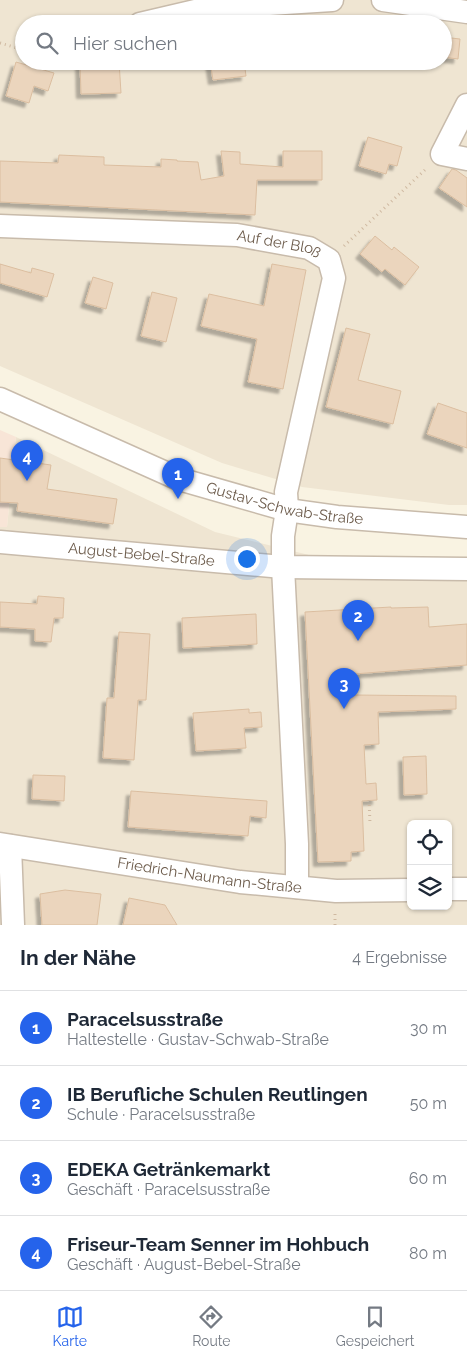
<!DOCTYPE html>
<html lang="de">
<head>
<meta charset="utf-8">
<style>
	body { margin:0; font-family:Raleway,sans-serif; background:#f2f2f3; color:#1f2937 }
	.controls { position:absolute; right:15px; bottom:15px; display:grid; overflow:hidden; border-radius:8px; box-shadow:0 1px 4px #0004 }
	.controls button { width:45px; height:45px; display:grid; place-items:center; padding:0; border:0; border-bottom:1px solid #e0e1e3; background:#fff; color:#1f2937; font:25px sans-serif }
	.you { position:absolute; left:246px; top:558px; width:18px; height:18px; margin:-12px; border:4px solid #fff; border-radius:50%; background:#1a73e8; box-shadow:0 0 0 8px #1a73e833 }
	.badge { display:grid; place-items:center; width:32px; height:32px; border-radius:50%; background:#2563eb; color:#fff; font-size:16px; font-weight:700 }
	.pin { position:absolute; translate:-50% -41px; filter:drop-shadow(0 1px 2px #0008) }
	.pin::after { content:''; position:absolute; top:26px; width:18px; height:15px; background:inherit; clip-path:polygon(0 0,100% 0,50% 100%) }
	.list { margin:0; padding:0; list-style:none }
	h2 { display:flex; justify-content:space-between; align-items:center; height:65px; margin:0; padding:0 20px; font-size:21px }
	h2 small { font-size:16px; font-weight:400; color:#747a83 }
	.list li { display:grid; grid-template-columns:32px 1fr auto; gap:15px; align-items:center; box-sizing:border-box; height:75px; padding:0 20px; border-top:1px solid #e0e1e3 }
	.list b { display:block; font-size:19px; white-space:nowrap }
	.list p { margin:0; font-size:16px; white-space:nowrap; color:#747a83 }
	.list em { font-size:16px; font-style:normal; color:#747a83 }
	.icon { flex:none; width:28px; height:28px; fill:none; stroke:currentColor; stroke-width:2; stroke-linecap:round; stroke-linejoin:round }
	.map { position:relative; flex:none; width:467px; height:925px; overflow:hidden }
	.search { position:absolute; background:#fff; box-shadow:0 1px 4px #0004; left:15px; right:15px; top:15px; height:55px; display:flex; align-items:center; gap:12px; box-sizing:border-box; padding:0 18px; border-radius:28px; color:#747a83; font-size:19px }
	.sheet { height:365px; background:#fff }
	nav { display:flex; justify-content:space-around; align-items:center; box-sizing:border-box; height:70px; border-top:1px solid #e0e1e3; background:#fff; font-size:14px; color:#747a83 }
	nav a { display:grid; justify-items:center; gap:2px }
	nav .on { color:#2563eb }
	.map>svg:first-child { display:block }
</style>
</head>
<body>
<div class="map">
<svg width="467" height="925" viewBox="0 0 467 925">
	<defs>
		<filter id="shadow"><feDropShadow dx="-4.5" dy="4.5" stdDeviation="1" flood-color="#0004"/></filter>
	</defs>
	<rect width="100%" height="100%" fill="#f9f3e2"/>
	<!-- residential -->
	<path fill="#efe5d2" fill-rule="evenodd" d="M 0,0 L 467,0 L 467,505 L 449,505 L 302,487 L 222,463 L 0,366 ZM 24,24 L 443,24 L 443,61 L 24,61 Z
		M 16,437 L 215,532 L 309,555 L 467,564 L 467,925 L 0,925 L 0,527 L 7,527 ZM 411,824 L 448,824 L 448,906 L 411,906 Z"/>
	<!-- commercial -->
	<path fill="#f8e5d7" d="M 0,430 L 16,437 L 7,527 L 0,527 Z"/>
	<!-- building -->
	<path fill="#ebd5bd" stroke="#dbbea0" filter="url(#shadow)" d="M 443,37 L 460,39 L 458,59 L 443,57 Z
		M 119,61 L 121,93 L 81,94 L 80,63 Z
		M 210,61 L 244,61 L 246,76 L 213,80 Z
		M 16,62 L 54,73 L 48,91 L 34,86 L 29,103 L 6,96 Z
		M 368,137 L 402,147 L 397,166 L 389,164 L 386,174 L 359,166 Z
		M 221,151 L 240,152 L 240,164 L 283,167 L 283,151 L 322,151 L 322,180 L 257,180 L 255,215 L 0,202 L 0,161 L 58,163 L 59,155 L 104,157 L 104,165 L 161,167 L 161,159 L 177,160 L 177,161 L 198,162 L 201,180 L 224,176 Z
		M 452,169 L 456,170 L 467,178 L 467,207 L 439,188 Z
		M 375,236 L 392,250 L 394,247 L 419,267 L 405,285 L 385,269 L 382,272 L 360,254 Z
		M 0,264 L 31,273 L 32,268 L 54,274 L 47,297 L 0,283 Z
		M 272,264 L 306,270 L 283,389 L 248,382 L 257,339 L 201,326 L 209,294 L 264,306 Z
		M 93,277 L 113,283 L 106,309 L 85,303 Z
		M 152,292 L 177,298 L 166,342 L 141,336 Z
		M 346,328 L 370,334 L 358,380 L 401,391 L 393,424 L 326,407 Z
		M 438,403 L 467,413 L 467,448 L 427,434 Z
		M 0,458 L 51,465 L 47,489 L 117,499 L 113,524 L 17,511 L 18,503 L 0,502 Z
		M 38,596 L 64,598 L 63,618 L 54,618 L 51,642 L 35,641 L 35,629 L 0,627 L 0,602 L 37,604 Z
		M 391,607 L 391,608 L 428,607 L 429,627 L 467,624 L 467,665 L 354,674 L 354,695 L 456,696 L 456,709 L 378,712 L 379,744 L 364,745 L 366,784 L 376,783 L 377,800 L 362,801 L 364,851 L 351,852 L 351,861 L 318,862 L 305,612 Z
		M 256,614 L 257,644 L 183,648 L 182,618 Z
		M 119,632 L 150,634 L 146,700 L 138,700 L 134,760 L 103,758 L 107,698 L 114,698 Z
		M 249,709 L 249,713 L 261,712 L 262,727 L 244,728 L 246,748 L 196,751 L 193,713 Z
		M 426,756 L 427,794 L 404,795 L 403,757 Z
		M 33,775 L 65,776 L 64,801 L 32,799 Z
		M 131,791 L 267,801 L 266,818 L 250,816 L 248,836 L 128,827 Z
		M 65,890 L 101,894 L 97,925 L 42,925 L 40,894 Z
		M 129,898 L 165,905 L 177,925 L 123,925 Z"/>
	<g fill="none" stroke-linecap="round" stroke-linejoin="round">
		<defs>
			<g id="minor">
				<path d="M 383,0 L 467,12"/>
				<path d="M 140,24 L 208,8 L 332,0"/>
				<path d="M 467,105 L 442,154 L 467,159"/>
				<path id="s1" d="M 0,226 L 237,235 L 309,248 L 329,260 L 334,278 L 286,492 L 287,510 L 283,536 L 283,567 L 297,844 L 297,887"/>
				<path id="s2" d="M 0,399 L 179,479 L 287,510 L 337,517 L 467,527"/>
				<path id="s3" d="M 0,542 L 283,567 L 467,569"/>
				<path id="s4" d="M 0,844 L 240,882 L 336,891 L 411,890"/>
				<path d="M 10,846 L 13,925"/>
				<path d="M 448,889 L 467,889"/>
			</g>
		</defs>
		<!-- minor casing -->
		<use href="#minor" stroke="#c8bbab" stroke-width="25"/>
		<!-- path -->
		<path stroke="#cfb9a1" stroke-width="3" stroke-dasharray="1 4" stroke-linecap="butt" d="M 0,43 L 24,50
			M 344,246 L 427,168
			M 369,800 L 370,823
			M 335,925 L 335,911"/>
		<!-- minor -->
		<use href="#minor" stroke="#fff" stroke-width="22"/>
	</g>
	<g text-anchor="middle" dominant-baseline="central" stroke-width="4.5" stroke-linejoin="round" paint-order="stroke">
		<!-- street labels -->
		<g font-size="15" fill="#6d5c4c" stroke="#fcf7e8">
			<text stroke="none"><textPath href="#s1" startOffset="280">Auf der Bloß</textPath></text>
			<text stroke="none"><textPath href="#s2" startOffset="305">Gustav-Schwab-Straße</textPath></text>
			<text stroke="none"><textPath href="#s3" startOffset="142">August-Bebel-Straße</textPath></text>
			<text stroke="none"><textPath href="#s4" startOffset="212">Friedrich-Naumann-Straße</textPath></text>
		</g>
	</g>
</svg>
<div class="controls">
<button><svg class="icon" aria-label="locate" viewBox="0 0 24 24"><circle cx="12" cy="12" r="6"/><path d="M12 2v4M12 18v4M2 12h4M18 12h4"/></svg></button>
<button><svg class="icon" aria-label="layers" viewBox="0 0 24 24"><path d="M12 4l9 5-9 5-9-5zM3 14l9 5 9-5"/></svg></button>
</div>
<div class="you"></div>
<div class="pin badge" style="left:178px;top:499px">1</div>
<div class="pin badge" style="left:358px;top:641px">2</div>
<div class="pin badge" style="left:344px;top:709px">3</div>
<div class="pin badge" style="left:27px;top:481px">4</div>
<div class="search"><svg class="icon" aria-label="search" viewBox="0 0 24 24"><circle cx="10" cy="10" r="6"/><path d="M15 15l6 6"/></svg>Hier suchen</div>
</div>
<section class="sheet">
<h2>In der Nähe<small>4 Ergebnisse</small></h2>
<ul class="list">
<li><span class="badge">1</span><div><b>Paracelsusstraße</b><p>Haltestelle · Gustav-Schwab-Straße</p></div><em>30 m</em></li>
<li><span class="badge">2</span><div><b>IB Berufliche Schulen Reutlingen</b><p>Schule · Paracelsusstraße</p></div><em>50 m</em></li>
<li><span class="badge">3</span><div><b>EDEKA Getränkemarkt</b><p>Geschäft · Paracelsusstraße</p></div><em>60 m</em></li>
<li><span class="badge">4</span><div><b>Friseur-Team Senner im Hohbuch</b><p>Geschäft · August-Bebel-Straße</p></div><em>80 m</em></li>
</ul>
</section>
<nav>
<a class="on"><svg class="icon" aria-label="map" viewBox="0 0 24 24"><path d="M3 6l6-2 6 2 6-2v14l-6 2-6-2-6 2zM9 4v14M15 6v14"/></svg>Karte</a>
<a><svg class="icon" aria-label="directions" viewBox="0 0 24 24"><path d="M12 3l9 9-9 9-9-9zM9 14v-3h6M13 9l2 2-2 2"/></svg>Route</a>
<a><svg class="icon" aria-label="saved" viewBox="0 0 24 24"><path d="M7 4h10v16l-5-4-5 4z"/></svg>Gespeichert</a>
</nav>
</body>
</html>
